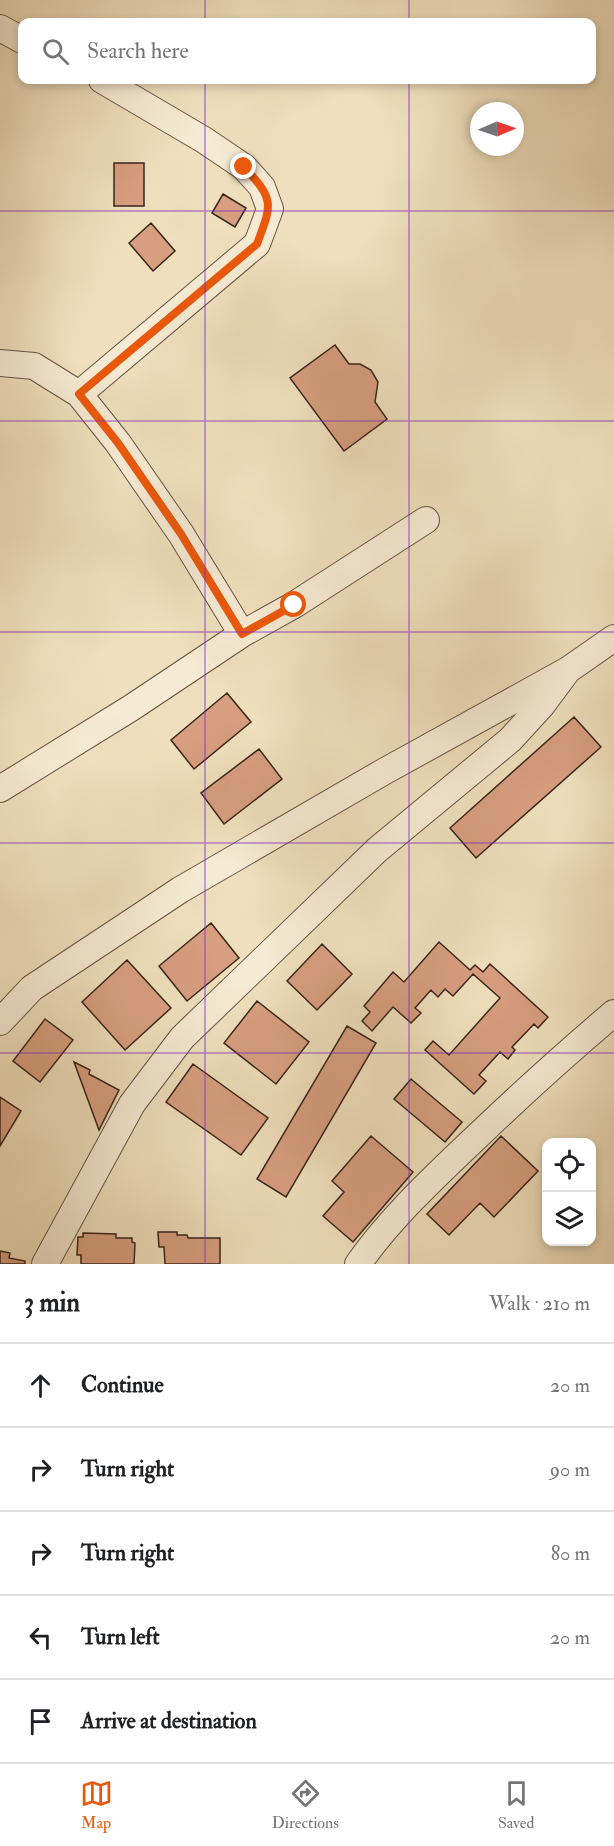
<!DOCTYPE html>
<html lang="en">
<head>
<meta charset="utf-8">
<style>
	body { margin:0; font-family:"IM FELL Double Pica",serif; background:#f6f6f6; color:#202124 }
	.controls { position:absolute; right:18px; bottom:18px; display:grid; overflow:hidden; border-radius:12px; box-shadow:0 3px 9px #0003 }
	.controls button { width:54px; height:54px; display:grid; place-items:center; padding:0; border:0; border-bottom:2px solid #e0e0e0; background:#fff; color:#202124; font:30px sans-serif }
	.compass { position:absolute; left:470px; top:102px; width:54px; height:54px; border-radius:50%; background:#fff; box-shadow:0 3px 9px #0003; rotate:88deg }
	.stop { position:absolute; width:18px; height:18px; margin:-14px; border:4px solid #ea580c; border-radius:50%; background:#fff }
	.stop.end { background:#ea580c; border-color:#fff; box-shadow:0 2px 6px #0008 }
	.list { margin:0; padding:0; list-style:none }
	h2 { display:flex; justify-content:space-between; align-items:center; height:78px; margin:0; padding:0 24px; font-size:26px }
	h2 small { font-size:20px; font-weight:400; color:#757577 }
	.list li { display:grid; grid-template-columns:39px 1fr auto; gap:18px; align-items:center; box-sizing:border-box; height:84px; padding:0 24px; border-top:2px solid #e0e0e0 }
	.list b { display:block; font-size:22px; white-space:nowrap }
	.list em { font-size:20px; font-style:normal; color:#757577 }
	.icon { flex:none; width:33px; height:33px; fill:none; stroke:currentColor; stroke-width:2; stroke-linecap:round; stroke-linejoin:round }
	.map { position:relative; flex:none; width:614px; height:1264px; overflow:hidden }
	.search { position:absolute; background:#fff; box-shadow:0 3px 9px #0003; left:18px; right:18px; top:18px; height:66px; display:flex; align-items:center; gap:15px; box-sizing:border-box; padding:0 21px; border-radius:12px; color:#757577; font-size:22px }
	.sheet { height:498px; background:#fff }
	nav { display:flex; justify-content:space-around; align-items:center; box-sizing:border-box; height:84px; border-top:2px solid #e0e0e0; background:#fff; font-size:16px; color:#757577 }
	nav a { display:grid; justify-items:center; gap:3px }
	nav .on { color:#ea580c }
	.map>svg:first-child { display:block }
</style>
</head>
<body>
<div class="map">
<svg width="614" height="1264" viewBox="0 0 614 1264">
	<rect width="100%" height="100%" fill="#efdfbc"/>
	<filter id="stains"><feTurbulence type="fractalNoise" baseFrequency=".00333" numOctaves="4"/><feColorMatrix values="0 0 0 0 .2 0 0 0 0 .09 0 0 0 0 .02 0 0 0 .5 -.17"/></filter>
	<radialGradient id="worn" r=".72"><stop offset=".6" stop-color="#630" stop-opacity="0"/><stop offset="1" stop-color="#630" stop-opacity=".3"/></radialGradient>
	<!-- building -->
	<path fill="#d79e7f" stroke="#39251c" stroke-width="1.5" d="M 114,163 L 144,163 L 144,206 L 114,206 Z
		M 223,194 L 246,208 L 235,227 L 212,213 Z
		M 151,223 L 175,251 L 153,271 L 129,243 Z
		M 335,345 L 349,364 L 360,364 L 371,370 L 378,382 L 375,402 L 387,419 L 344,451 L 290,378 Z
		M 227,693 L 251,722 L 194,769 L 171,740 Z
		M 574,717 L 601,747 L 476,858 L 450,828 Z
		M 259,749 L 282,779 L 224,824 L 201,793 Z
		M 211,923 L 239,958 L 187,1001 L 159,966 Z
		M 439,942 L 470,970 L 475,965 L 483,972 L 490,964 L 548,1017 L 538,1028 L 534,1024 L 512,1047 L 515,1050 L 508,1059 L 500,1052 L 479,1075 L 486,1081 L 474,1094 L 425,1050 L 433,1041 L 449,1055 L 500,998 L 473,974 L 453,996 L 445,989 L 438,997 L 431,990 L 415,1008 L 421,1013 L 411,1023 L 393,1007 L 372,1031 L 362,1021 L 370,1012 L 364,1006 L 393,972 L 404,982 Z
		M 322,944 L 352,974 L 317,1010 L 287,981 Z
		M 127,960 L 171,1008 L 125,1050 L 82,1002 Z
		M 257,1001 L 309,1042 L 276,1084 L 224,1043 Z
		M 45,1019 L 73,1040 L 40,1082 L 13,1061 Z
		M 347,1026 L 376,1043 L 286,1197 L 257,1179 Z
		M 74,1062 L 90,1070 L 89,1074 L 119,1090 L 99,1130 Z
		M 193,1064 L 268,1118 L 241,1155 L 166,1102 Z
		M 411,1079 L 462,1122 L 445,1142 L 394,1099 Z
		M 0,1097 L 21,1111 L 0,1146 Z
		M 371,1136 L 413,1172 L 353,1242 L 323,1216 L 344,1192 L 332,1181 Z
		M 501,1136 L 538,1171 L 494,1217 L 480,1203 L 449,1235 L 427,1214 Z
		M 158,1232 L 177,1232 L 177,1235 L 187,1235 L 188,1238 L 220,1238 L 220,1264 L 165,1264 L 164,1247 L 159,1247 Z
		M 83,1233 L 116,1234 L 116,1238 L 132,1238 L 132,1242 L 135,1243 L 134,1264 L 81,1264 L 81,1255 L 77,1255 L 78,1237 L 83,1237 Z
		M 0,1251 L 10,1253 L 9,1258 L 25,1261 L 25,1264 L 0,1264 Z"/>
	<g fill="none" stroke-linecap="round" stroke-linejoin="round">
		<defs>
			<path id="minor" d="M 0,28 L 22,40
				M 0,363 L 34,366 L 79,394 L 118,443 L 181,534 L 242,634
				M 79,394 L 257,244 L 270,209 L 262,187 L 244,167 L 204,140 L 102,80
				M 0,789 L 131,708 L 242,634 L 294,605 L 426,520
				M 0,1022 L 32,988 L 180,890 L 385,771 L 568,670 L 614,638
				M 45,1264 L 132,1104 L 182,1038 L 377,850 L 510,740 L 542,705 L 568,670
				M 358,1264 C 389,1220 428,1183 467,1146 C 515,1100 563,1056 614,1013"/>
		</defs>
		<!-- minor casing -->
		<use href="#minor" stroke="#665444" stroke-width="28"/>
		<!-- minor -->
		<use href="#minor" stroke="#f5ead3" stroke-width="26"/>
	</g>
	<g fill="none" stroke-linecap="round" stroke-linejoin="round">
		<!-- route -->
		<path stroke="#ea580c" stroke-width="8" d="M 244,167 C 275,200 272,204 257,244 L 79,394 L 118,443 L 181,534 L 242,634 L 294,605"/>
	</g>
	<!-- grid -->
	<path fill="none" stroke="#7b2cbf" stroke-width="1.5" stroke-opacity="0.55" d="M 205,0 L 205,22M 409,0 L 409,22M 205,80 L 205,1264M 409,80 L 409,1264M 0,211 L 614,211M 0,421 L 614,421M 0,632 L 614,632M 0,843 L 614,843M 0,1053 L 614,1053"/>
	<rect width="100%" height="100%" filter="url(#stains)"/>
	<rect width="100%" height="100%" fill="url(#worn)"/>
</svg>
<div class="controls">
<button><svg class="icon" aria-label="locate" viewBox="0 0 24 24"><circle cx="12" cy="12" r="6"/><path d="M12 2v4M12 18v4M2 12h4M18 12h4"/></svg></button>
<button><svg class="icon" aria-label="layers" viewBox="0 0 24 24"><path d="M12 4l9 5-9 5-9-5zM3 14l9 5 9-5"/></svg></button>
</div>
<svg class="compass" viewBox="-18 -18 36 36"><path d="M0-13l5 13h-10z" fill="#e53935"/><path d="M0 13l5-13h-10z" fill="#757577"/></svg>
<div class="stop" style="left:294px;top:605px"></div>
<div class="stop end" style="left:244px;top:167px"></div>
<div class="search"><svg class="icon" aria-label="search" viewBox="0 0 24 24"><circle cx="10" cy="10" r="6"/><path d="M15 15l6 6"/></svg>Search here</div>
</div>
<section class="sheet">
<h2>3 min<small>Walk · 210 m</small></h2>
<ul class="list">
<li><svg class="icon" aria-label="ahead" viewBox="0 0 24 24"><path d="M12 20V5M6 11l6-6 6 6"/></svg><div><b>Continue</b></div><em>20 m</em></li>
<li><svg class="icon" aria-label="right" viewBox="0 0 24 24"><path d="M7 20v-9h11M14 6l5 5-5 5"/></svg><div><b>Turn right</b></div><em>90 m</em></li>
<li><svg class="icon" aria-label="right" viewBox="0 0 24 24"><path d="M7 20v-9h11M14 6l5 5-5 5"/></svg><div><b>Turn right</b></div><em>80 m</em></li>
<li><svg class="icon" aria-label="left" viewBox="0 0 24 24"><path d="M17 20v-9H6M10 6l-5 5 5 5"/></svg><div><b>Turn left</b></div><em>20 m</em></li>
<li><svg class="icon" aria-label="arrive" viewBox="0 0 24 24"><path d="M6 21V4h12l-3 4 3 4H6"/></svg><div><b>Arrive at destination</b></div></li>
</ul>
</section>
<nav>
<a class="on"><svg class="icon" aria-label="map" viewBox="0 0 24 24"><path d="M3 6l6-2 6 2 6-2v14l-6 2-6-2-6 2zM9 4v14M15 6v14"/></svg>Map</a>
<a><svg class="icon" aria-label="directions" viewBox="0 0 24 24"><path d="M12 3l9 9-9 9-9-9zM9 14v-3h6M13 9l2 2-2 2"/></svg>Directions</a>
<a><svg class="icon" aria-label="saved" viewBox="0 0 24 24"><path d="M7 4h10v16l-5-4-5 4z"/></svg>Saved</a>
</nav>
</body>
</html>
